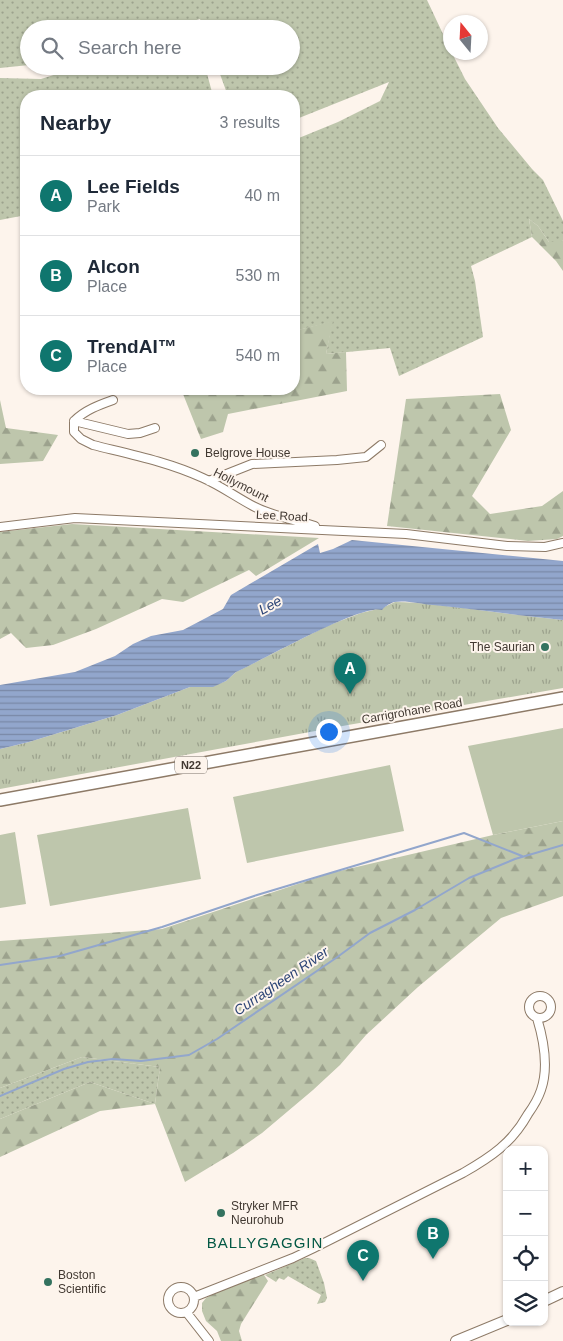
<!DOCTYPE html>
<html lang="en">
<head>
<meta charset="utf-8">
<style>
	body { margin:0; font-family:Helvetica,sans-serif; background:#f6f6f7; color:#1f2937 }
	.controls { position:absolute; right:15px; bottom:15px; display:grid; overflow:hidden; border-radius:10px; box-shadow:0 1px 4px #0004 }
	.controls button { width:45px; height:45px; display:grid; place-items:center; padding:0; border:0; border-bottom:1px solid #e0e1e3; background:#fff; color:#1f2937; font:25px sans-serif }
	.compass { position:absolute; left:443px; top:15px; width:45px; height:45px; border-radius:50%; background:#fff; box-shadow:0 1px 4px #0004; rotate:342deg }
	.you { position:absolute; left:328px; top:731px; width:18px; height:18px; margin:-12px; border:4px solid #fff; border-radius:50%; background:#1a73e8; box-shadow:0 0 0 8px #1a73e833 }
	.badge { display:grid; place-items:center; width:32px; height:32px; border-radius:50%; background:#0f766e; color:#fff; font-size:16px; font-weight:700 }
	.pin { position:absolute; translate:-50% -41px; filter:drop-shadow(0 1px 2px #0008) }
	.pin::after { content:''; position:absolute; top:26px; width:18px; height:15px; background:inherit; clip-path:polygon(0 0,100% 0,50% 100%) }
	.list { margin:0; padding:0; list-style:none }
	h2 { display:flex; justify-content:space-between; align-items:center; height:65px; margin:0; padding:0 20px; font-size:21px }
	h2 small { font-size:16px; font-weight:400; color:#747a83 }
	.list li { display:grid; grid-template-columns:32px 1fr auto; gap:15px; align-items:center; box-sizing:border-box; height:80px; padding:0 20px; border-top:1px solid #e0e1e3 }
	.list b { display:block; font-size:19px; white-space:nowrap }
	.list p { margin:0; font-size:16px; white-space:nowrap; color:#747a83 }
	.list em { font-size:16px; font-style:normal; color:#747a83 }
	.icon { flex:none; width:28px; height:28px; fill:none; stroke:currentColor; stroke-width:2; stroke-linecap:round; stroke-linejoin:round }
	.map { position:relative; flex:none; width:563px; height:1341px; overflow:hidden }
	.search { position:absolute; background:#fff; box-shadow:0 1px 4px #0004; left:20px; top:20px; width:280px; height:55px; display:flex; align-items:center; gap:12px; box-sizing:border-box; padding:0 18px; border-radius:28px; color:#747a83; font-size:19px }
	.panel { position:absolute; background:#fff; box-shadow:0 1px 4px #0004; left:20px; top:90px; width:280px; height:305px; border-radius:20px }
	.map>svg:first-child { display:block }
</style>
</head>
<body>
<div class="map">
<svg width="563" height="1341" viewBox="0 0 563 1341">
	<defs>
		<pattern id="grass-dots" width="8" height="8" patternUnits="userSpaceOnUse" patternTransform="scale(1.25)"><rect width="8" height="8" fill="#bec6ac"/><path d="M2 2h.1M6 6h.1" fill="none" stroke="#9ca28d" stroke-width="1.8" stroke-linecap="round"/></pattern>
		<pattern id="forest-firs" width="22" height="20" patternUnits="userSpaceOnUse" patternTransform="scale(1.25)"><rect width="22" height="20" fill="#bec6ac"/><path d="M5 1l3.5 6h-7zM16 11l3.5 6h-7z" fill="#9ca28d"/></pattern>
		<pattern id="park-tufts" width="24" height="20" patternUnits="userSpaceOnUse" patternTransform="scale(1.25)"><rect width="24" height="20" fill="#bec6ac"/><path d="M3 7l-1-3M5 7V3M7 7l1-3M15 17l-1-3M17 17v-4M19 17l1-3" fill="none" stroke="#9ca28d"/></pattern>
		<pattern id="water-rules" width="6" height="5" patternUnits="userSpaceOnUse" patternTransform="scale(1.25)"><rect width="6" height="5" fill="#92a6cc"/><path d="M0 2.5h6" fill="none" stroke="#7988a6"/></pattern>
	</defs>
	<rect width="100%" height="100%" fill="#fdf4ec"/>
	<!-- grass -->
	<path fill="url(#grass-dots)" d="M 0,0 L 427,0 L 450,49 L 450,52 L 452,53 L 465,79 L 498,128 L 532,169 L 543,180 L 563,221 L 563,240 L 562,242 L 549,242 L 538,226 L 529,219 L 532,237 L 471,266 L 475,281 L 483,337 L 399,376 L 390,348 L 326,354 L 332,322 L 294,331 L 294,140 L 338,122 L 380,101 L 389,82 L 294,120 L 294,96 L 228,96 L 217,66 L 291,66 L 291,29 L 204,29 L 200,19 L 165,29 L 29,29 L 29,65 L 0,68 Z
		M 82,66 L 205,66 L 213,96 L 26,96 L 26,215 L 0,220 L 0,78 L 41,79 Z
		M 82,1057 L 160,1067 L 155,1104 L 90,1082 L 0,1119 L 0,1088 Z
		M 305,1258 L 309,1258 L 316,1261 L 324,1283 L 327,1298 L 325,1302 L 317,1304 L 321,1295 L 288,1276 L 284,1280 L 279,1278 L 276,1282 L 265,1275 Z"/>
	<!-- forest -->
	<path fill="url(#forest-firs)" d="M 529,219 L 538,226 L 549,242 L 561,242 L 563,240 L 563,271 L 556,261 L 532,237 Z
		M 333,321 L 326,354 L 346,352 L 347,391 L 228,414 L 223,432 L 201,439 L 181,389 L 294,389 L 294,331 Z
		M 500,394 L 511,430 L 472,496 L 490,514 L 542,506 L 563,491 L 563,536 L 557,539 L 528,541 L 387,526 L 406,399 Z
		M 0,400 L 6,428 L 58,435 L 43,461 L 0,464 Z
		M 72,524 L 319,538 L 256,576 L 249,570 L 183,602 L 162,599 L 96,629 L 53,645 L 26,648 L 11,633 L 0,639 L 0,532 Z
		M 563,821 L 563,896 L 501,918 L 418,987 L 366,1035 L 340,1065 L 313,1090 L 262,1133 L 233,1153 L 185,1182 L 155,1104 L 100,1111 L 0,1157 L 0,1119 L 90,1082 L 155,1104 L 160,1067 L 82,1057 L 0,1088 L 0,941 L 162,929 L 331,873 L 493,835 Z
		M 259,1275 L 264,1275 L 268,1281 L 241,1324 L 239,1331 L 242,1341 L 221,1341 L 217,1331 L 206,1321 L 202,1311 L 202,1303 L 206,1298 L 219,1291 Z"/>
	<!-- park -->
	<path fill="url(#park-tufts)" d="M 395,602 C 420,602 446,606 471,609 C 502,613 532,617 563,620 L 563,688 L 348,725 L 0,789 L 0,749 L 29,742 L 117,715 L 190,687 L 213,686 L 226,681 L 236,672 L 327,626 L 361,613 L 382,608 Z"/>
	<!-- pitch -->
	<path fill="#bec6ac" d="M 563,728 L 563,821 L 493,835 L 468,746 Z
		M 390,765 L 404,831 L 247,863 L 233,797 Z
		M 188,808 L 201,879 L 50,906 L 37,835 Z
		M 15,832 L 26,904 L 0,908 L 0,835 Z"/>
	<!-- water -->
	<path fill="url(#water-rules)" d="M 352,540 L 563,561 L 563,620 C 519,616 476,609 433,605 C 421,604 406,600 394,602 C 389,604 384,607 382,610 C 362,603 261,661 236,672 L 226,681 L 213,687 L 190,687 L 117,715 L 29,742 L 0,749 L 0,685 L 75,672 L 115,656 L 133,644 L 151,636 L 183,630 L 223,609 L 231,595 L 318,544 L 320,553 L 333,549 Z"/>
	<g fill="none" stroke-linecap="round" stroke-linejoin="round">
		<!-- stream -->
		<path stroke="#92a6cc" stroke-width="2" d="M 0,965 L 60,956 L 162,927 L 257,895 L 464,833 L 522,856
			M 0,1096 L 64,1069 L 88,1062 L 113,1059 L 141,1061 L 189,1055 L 217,1039 L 336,958 L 370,933 L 415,910 L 469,878 L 515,859 L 563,845"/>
		<defs>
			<path id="minor" d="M 74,421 C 85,410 99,405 113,400
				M 155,428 L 140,433 L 128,434 L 74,421 L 74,432 L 81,439 L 93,445 C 129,454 169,462 203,478 C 221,486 236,497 253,506 C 272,516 295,520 315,526
				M 209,481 L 252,464 L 337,460 L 366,457 L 381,445
				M 0,527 L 75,518 L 406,534 L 507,546 L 545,547 L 563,543
				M529 1007a11 11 0 1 1 22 0a11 11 0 1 1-22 0Z
				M168 1300a13 13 0 1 1 26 0a13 13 0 1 1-26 0Z
				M 194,1297 L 293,1258 L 314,1248 L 463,1173 C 491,1157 512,1143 528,1114 C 533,1107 538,1099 541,1090 C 549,1067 544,1041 537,1018
				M 187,1313 L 209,1341"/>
			<path id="major" d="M 544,1301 L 563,1292
				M 456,1341 L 507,1320"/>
			<path id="highway" d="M 0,800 L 563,698"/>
		</defs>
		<!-- minor casing -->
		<use href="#minor" stroke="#8d7a67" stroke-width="10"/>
		<!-- major casing -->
		<use href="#major" stroke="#8d7a67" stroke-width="12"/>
		<!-- highway casing -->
		<use href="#highway" stroke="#8d7a67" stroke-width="14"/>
		<!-- minor -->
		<use href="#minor" stroke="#fff" stroke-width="8"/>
		<!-- major -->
		<use href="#major" stroke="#fff" stroke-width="10"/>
		<!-- highway -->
		<use href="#highway" stroke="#fff" stroke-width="11"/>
	</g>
	<!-- markers -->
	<g fill="#34725f" stroke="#fdf4ec" stroke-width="2">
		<circle cx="195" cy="453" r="5"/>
		<circle cx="545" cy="647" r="5"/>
		<circle cx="221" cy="1213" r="5"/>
		<circle cx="48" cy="1282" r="5"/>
	</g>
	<g text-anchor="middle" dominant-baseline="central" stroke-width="4" stroke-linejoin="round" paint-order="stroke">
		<!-- shield labels -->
		<rect fill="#fdf4ec" stroke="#797069" stroke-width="1" x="175" y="756.5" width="32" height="17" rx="4"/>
		<g font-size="11" font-weight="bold" fill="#413831">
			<text x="191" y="765">N22</text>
		</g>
		<!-- poi labels -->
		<g font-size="12" fill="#413831" stroke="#fdf4ec" text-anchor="start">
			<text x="205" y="453">Belgrove House</text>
			<text x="535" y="647" text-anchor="end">The Saurian</text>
			<text x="231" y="1206">Stryker MFR<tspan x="231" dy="14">Neurohub</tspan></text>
			<text x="58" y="1275">Boston<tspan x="58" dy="14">Scientific</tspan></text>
		</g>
		<!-- street labels -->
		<g font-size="12" fill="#413831" stroke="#fdf4ec">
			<text transform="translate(241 485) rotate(27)">Hollymount</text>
			<text transform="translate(282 516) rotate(3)">Lee Road</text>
			<text transform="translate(412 711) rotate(-10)">Carrigrohane Road</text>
		</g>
		<!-- water labels -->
		<g font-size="14" font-style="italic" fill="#2c4476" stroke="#fdf4ec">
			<text transform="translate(270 605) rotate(-28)">Lee</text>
			<text transform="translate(281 981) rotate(-34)">Curragheen River</text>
		</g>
		<!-- quarter labels -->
		<g font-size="15" letter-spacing="1" fill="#035844" stroke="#fdf4ec">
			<text x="265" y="1242">BALLYGAGGIN</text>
		</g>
	</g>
</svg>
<div class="controls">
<button>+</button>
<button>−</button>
<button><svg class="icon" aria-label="locate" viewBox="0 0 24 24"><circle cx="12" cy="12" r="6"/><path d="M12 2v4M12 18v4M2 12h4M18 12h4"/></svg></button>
<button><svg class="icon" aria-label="layers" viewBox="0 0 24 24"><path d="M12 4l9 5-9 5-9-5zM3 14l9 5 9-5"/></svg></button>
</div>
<svg class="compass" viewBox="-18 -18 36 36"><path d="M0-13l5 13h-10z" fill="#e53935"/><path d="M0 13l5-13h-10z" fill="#747a83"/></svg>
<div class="you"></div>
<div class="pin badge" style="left:350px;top:694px">A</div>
<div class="pin badge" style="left:433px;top:1259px">B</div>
<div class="pin badge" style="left:363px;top:1281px">C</div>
<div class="search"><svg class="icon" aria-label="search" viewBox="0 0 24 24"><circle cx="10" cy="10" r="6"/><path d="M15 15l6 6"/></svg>Search here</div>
<section class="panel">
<h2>Nearby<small>3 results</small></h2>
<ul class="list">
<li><span class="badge">A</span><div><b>Lee Fields</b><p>Park</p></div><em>40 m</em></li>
<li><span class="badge">B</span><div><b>Alcon</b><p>Place</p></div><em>530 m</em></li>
<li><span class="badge">C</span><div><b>TrendAI™</b><p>Place</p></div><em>540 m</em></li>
</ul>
</section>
</div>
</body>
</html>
